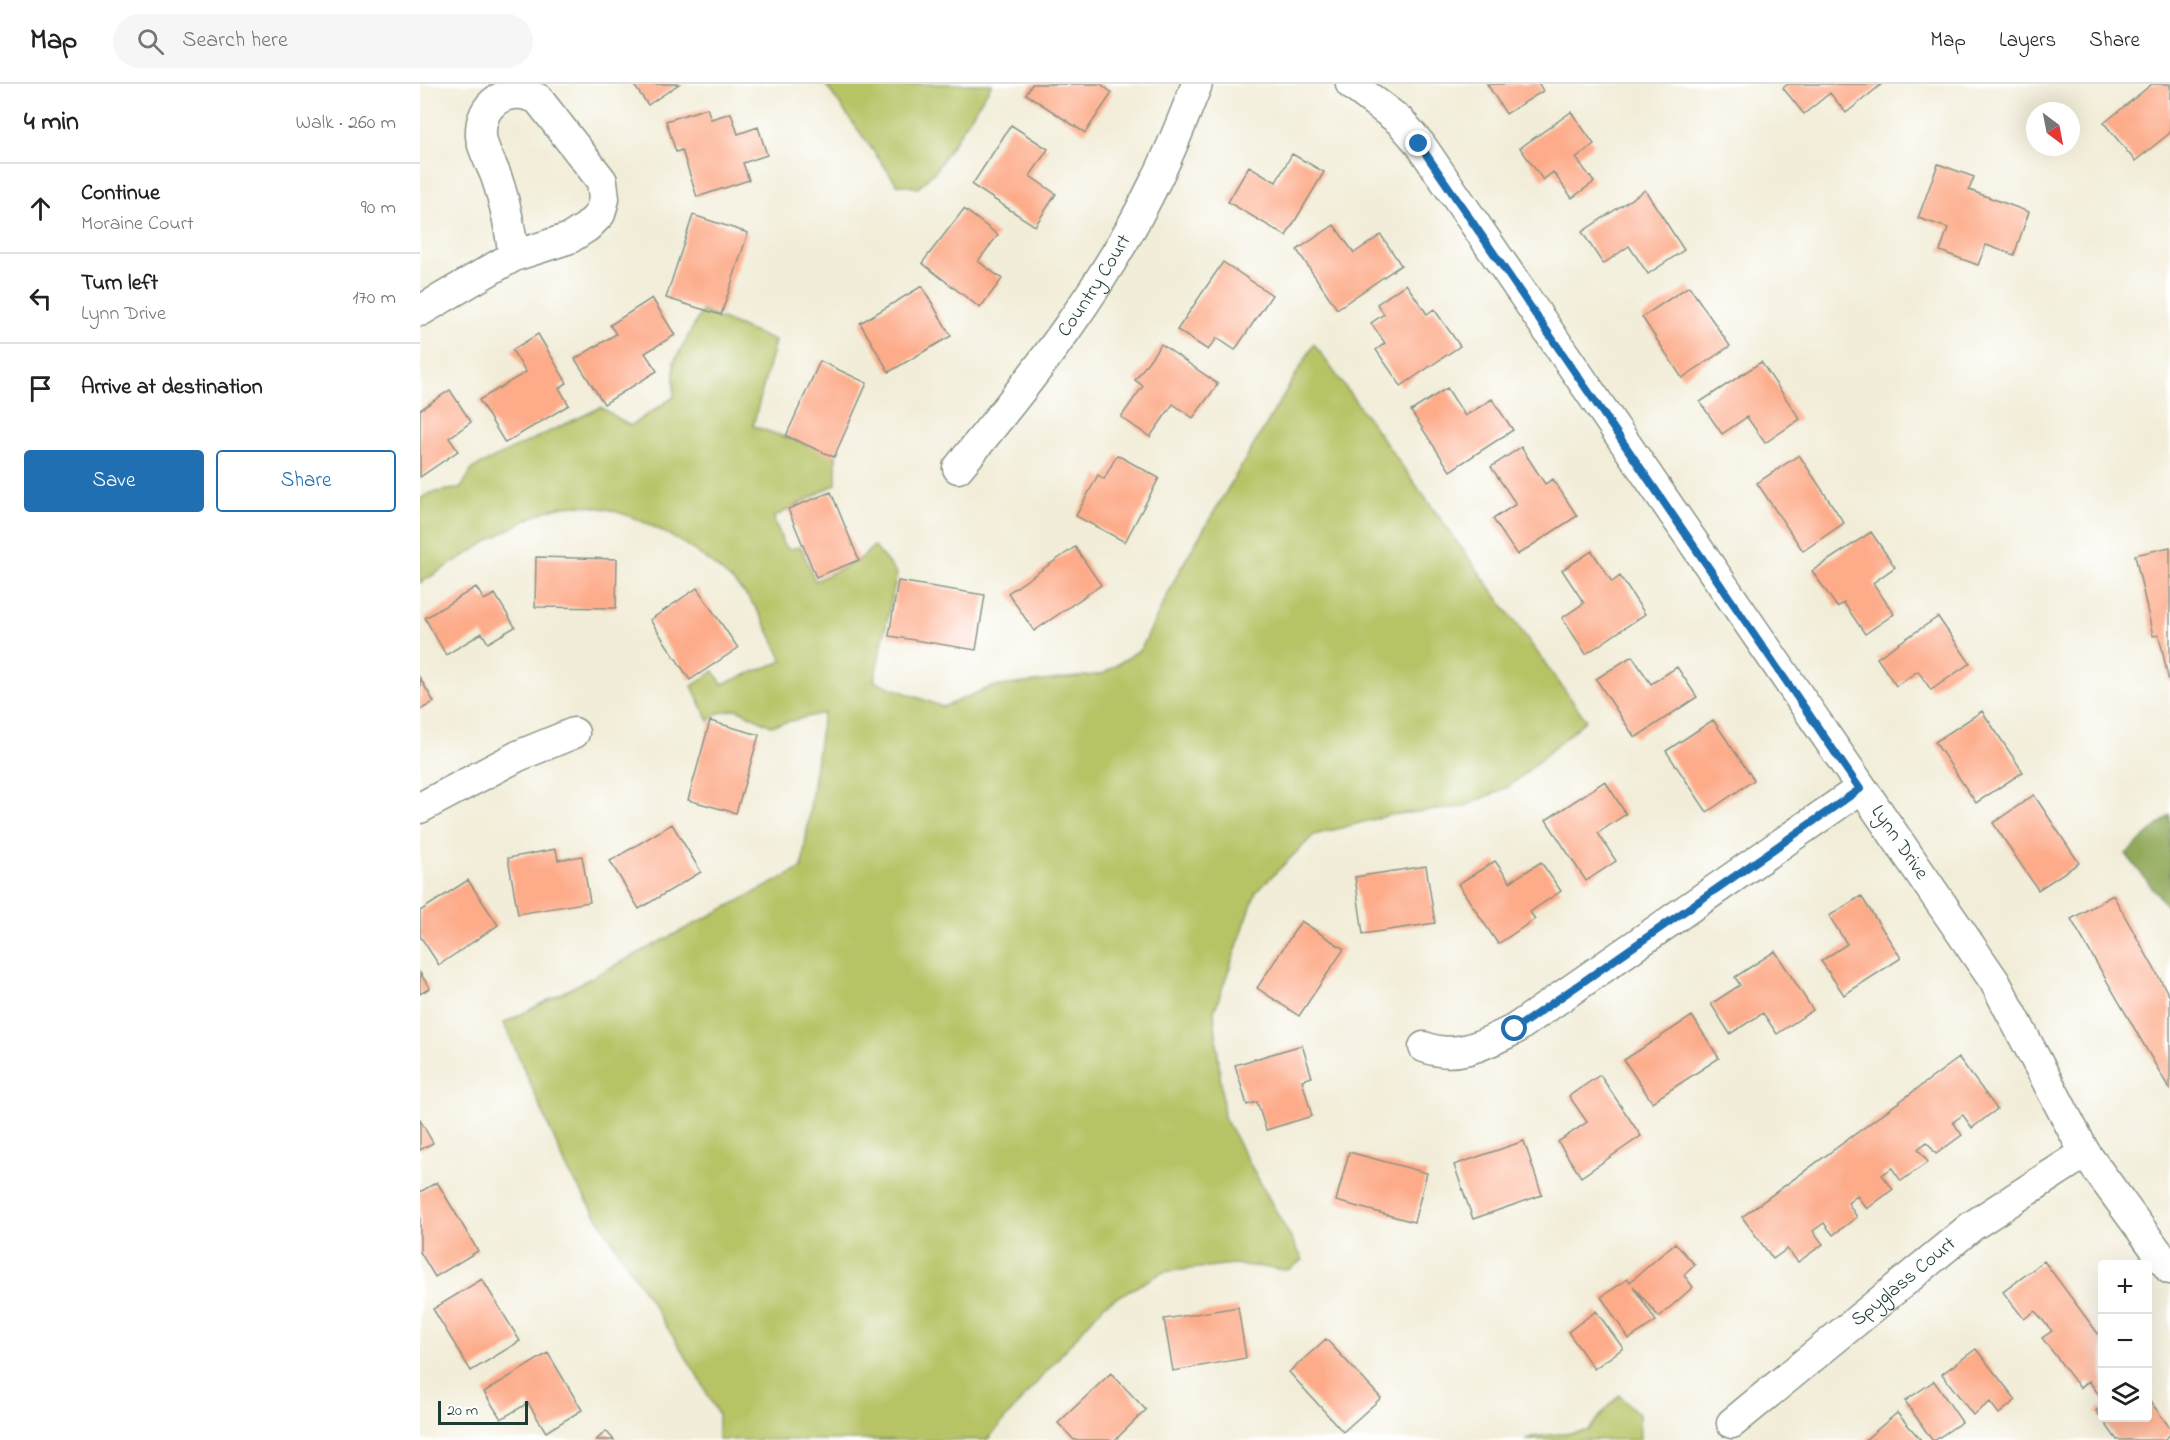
<!DOCTYPE html>
<html lang="en">
<head>
<meta charset="utf-8">
<style>
	body { margin:0; font-family:"Indie Flower",sans-serif; background:#f6f6f6; color:#222 }
	.controls { position:absolute; right:18px; bottom:18px; display:grid; overflow:hidden; border-radius:6px; box-shadow:0 6px 24px #0002 }
	.controls button { width:54px; height:54px; display:grid; place-items:center; padding:0; border:0; border-bottom:2px solid #e0e0e0; background:#fff; color:#222; font:30px sans-serif }
	.compass { position:absolute; left:1606px; top:18px; width:54px; height:54px; border-radius:50%; background:#fff; box-shadow:0 6px 24px #0002; rotate:148deg }
	.scale { position:absolute; left:18px; bottom:15px; width:90px; box-sizing:border-box; padding-left:6px; border:3px solid #1f3d34; border-top:0; font-size:16px; line-height:21px; white-space:nowrap; color:#1f3d34; -webkit-text-stroke:4px #fff; paint-order:stroke }
	.stop { position:absolute; width:18px; height:18px; margin:-14px; border:4px solid #1f6fb2; border-radius:50%; background:#fff }
	.stop.end { background:#1f6fb2; border-color:#fff; box-shadow:0 2px 6px #0008 }
	.list { margin:0; padding:0; list-style:none }
	h2 { display:flex; justify-content:space-between; align-items:center; height:78px; margin:0; padding:0 24px; font-size:26px }
	h2 small { font-size:20px; font-weight:400; color:#767676 }
	.list li { display:grid; grid-template-columns:39px 1fr auto; gap:18px; align-items:center; box-sizing:border-box; height:90px; padding:0 24px; border-top:2px solid #e0e0e0 }
	.list b { display:block; font-size:22px; white-space:nowrap }
	.list p { margin:0; font-size:20px; white-space:nowrap; color:#767676 }
	.list em { font-size:20px; font-style:normal; color:#767676 }
	.actions { display:flex; gap:12px; padding:18px 24px }
	.actions a { flex:1; padding:14px 0; border:2px solid #1f6fb2; border-radius:6px; text-align:center; font-size:21px; color:#1f6fb2 }
	.actions .main { background:#1f6fb2; color:#fff }
	.icon { flex:none; width:33px; height:33px; fill:none; stroke:currentColor; stroke-width:2; stroke-linecap:round; stroke-linejoin:round }
	.map { position:relative; flex:none; width:1750px; height:1356px; overflow:hidden }
	header { display:flex; align-items:center; gap:36px; box-sizing:border-box; height:84px; padding:0 30px; background:#fff; border-bottom:2px solid #e0e0e0 }
	header strong { font-size:28px }
	nav { display:flex; gap:33px; margin-inline-start:auto; font-size:21px }
	.search { width:420px; height:54px; background:#f6f6f6; display:flex; align-items:center; gap:15px; box-sizing:border-box; padding:0 21px; border-radius:33px; color:#767676; font-size:22px }
	main { display:flex }
	aside { flex:1; background:#fff }
	.map>svg:first-child { display:block }
</style>
</head>
<body>
<header>
<strong>Map</strong>
<div class="search"><svg class="icon" aria-label="search" viewBox="0 0 24 24"><circle cx="10" cy="10" r="6"/><path d="M15 15l6 6"/></svg>Search here</div>
<nav><a>Map</a><a>Layers</a><a>Share</a></nav>
</header>
<main>
<aside>
<h2>4 min<small>Walk · 260 m</small></h2>
<ul class="list">
<li><svg class="icon" aria-label="ahead" viewBox="0 0 24 24"><path d="M12 20V5M6 11l6-6 6 6"/></svg><div><b>Continue</b><p>Moraine Court</p></div><em>90 m</em></li>
<li><svg class="icon" aria-label="left" viewBox="0 0 24 24"><path d="M17 20v-9H6M10 6l-5 5 5 5"/></svg><div><b>Turn left</b><p>Lynn Drive</p></div><em>170 m</em></li>
<li><svg class="icon" aria-label="arrive" viewBox="0 0 24 24"><path d="M6 21V4h12l-3 4 3 4H6"/></svg><div><b>Arrive at destination</b></div></li>
</ul>
<div class="actions"><a class="main">Save</a><a>Share</a></div>
</aside>
<div class="map">
<svg width="1750" height="1356" viewBox="0 0 1750 1356">
	<rect width="100%" height="100%" fill="#fff"/>
	<filter id="ink" filterUnits="userSpaceOnUse"><feTurbulence type="fractalNoise" baseFrequency=".0167" numOctaves="2"/><feDisplacementMap in="SourceGraphic" scale="12" xChannelSelector="R" yChannelSelector="G"/><feConvolveMatrix kernelMatrix="1 2 1 2 8 2 1 2 1" color-interpolation-filters="sRGB"/></filter>
	<filter id="wash" filterUnits="userSpaceOnUse"><feTurbulence type="fractalNoise" baseFrequency=".008" numOctaves="4" result="noise"/><feDisplacementMap in="SourceGraphic" scale="24" xChannelSelector="R" yChannelSelector="G"/><feGaussianBlur stdDeviation="1.35" result="paint"/><feColorMatrix in="noise" values="0 0 0 0 0 0 0 0 0 0 0 0 0 0 0 0 0 1.4 0 .05"/><feComposite in="paint" operator="in"/></filter>
	<g filter="url(#wash)">
		<rect width="100%" height="100%" fill="#f2edd8"/>
		<!-- green -->
		<path fill="#b7c365" stroke="#6b804c" stroke-width="1.5" d="M 405,0 L 572,0 L 516,86 L 498,104 L 477,100 Z
			M 282,227 L 355,257 L 333,342 L 416,371 L 416,400 L 354,433 C 354,443 362,448 362,459 L 369,465 L 381,463 L 395,497 L 438,477 L 454,462 L 477,490 L 454,597 L 523,623 L 571,603 L 683,590 L 721,565 L 760,485 L 894,260 L 1166,636 L 1090,702 L 1043,723 L 970,731 L 894,751 L 836,808 L 794,928 L 804,1033 L 883,1176 L 868,1186 L 813,1180 L 743,1188 L 685,1220 L 567,1356 L 298,1356 L 298,1331 L 278,1292 L 148,1087 L 84,939 L 382,784 L 403,629 L 351,642 L 317,625 L 298,629 L 289,637 L 272,602 L 294,587 L 302,600 L 363,577 C 352,554 342,529 325,510 C 288,468 203,415 145,422 C 111,426 33,480 0,499 L 0,415 L 10,409 L 41,404 L 53,384 L 181,323 L 210,342 L 254,313 L 254,278 Z
			M 1199,1311 L 1219,1330 L 1220,1356 L 1105,1356 L 1112,1353 L 1167,1347 Z"/>
		<!-- forest -->
		<path fill="#91a95a" stroke="#587347" stroke-width="1.5" d="M 1750,731 L 1750,826 L 1706,770 Z"/>
		<g id="blocks">
			<!-- building -->
			<path fill="#fdab89" d="M 213,0 L 259,0 L 228,21 Z
				M 612,0 L 681,0 L 692,9 L 665,49 L 606,10 Z
				M 1067,0 L 1119,0 L 1123,7 L 1086,30 Z
				M 1368,0 L 1462,0 L 1426,29 L 1410,9 L 1384,30 L 1363,4 Z
				M 1732,0 L 1750,0 L 1750,49 L 1715,77 L 1684,39 Z
				M 287,24 L 291,35 L 311,29 L 318,50 L 338,43 L 347,71 L 323,79 L 329,96 L 277,113 L 262,66 L 256,68 L 246,37 Z
				M 1151,28 L 1174,60 L 1156,74 L 1174,98 L 1152,114 L 1133,88 L 1123,96 L 1100,64 Z
				M 591,41 L 628,65 L 610,92 L 636,110 L 615,142 L 552,101 Z
				M 872,70 L 904,88 L 866,152 L 808,118 L 829,82 L 856,98 Z
				M 1518,80 L 1554,93 L 1549,106 L 1609,128 L 1594,171 L 1566,161 L 1558,181 L 1520,167 L 1528,144 L 1498,134 Z
				M 1225,106 L 1264,166 L 1228,190 L 1209,162 L 1183,180 L 1162,148 Z
				M 544,125 L 578,151 L 558,177 L 582,195 L 560,224 L 502,179 Z
				M 273,131 L 328,149 L 301,231 L 246,214 Z
				M 914,141 L 934,169 L 961,151 L 981,181 L 917,225 L 877,166 Z
				M 803,178 L 852,211 L 815,266 L 797,254 L 788,266 L 757,246 Z
				M 986,200 L 1007,230 L 1014,225 L 1040,262 L 981,302 L 956,266 L 965,259 L 951,239 L 964,230 L 957,220 Z
				M 502,202 L 531,252 L 469,288 L 440,239 Z
				M 1269,202 L 1310,262 L 1262,294 L 1222,233 Z
				M 232,214 L 255,251 L 225,269 L 237,287 L 184,320 L 155,275 L 196,250 L 190,241 Z
				M 118,250 L 147,299 L 139,304 L 149,321 L 85,359 L 59,316 L 106,288 L 92,266 Z
				M 741,260 L 798,300 L 773,334 L 753,320 L 730,353 L 701,333 L 723,302 L 715,296 Z
				M 400,277 L 447,299 L 414,373 L 366,352 Z
				M 1341,278 L 1380,335 L 1345,359 L 1327,333 L 1302,350 L 1280,318 Z
				M 1027,304 L 1045,332 L 1072,315 L 1093,346 L 1030,387 L 991,327 Z
				M 30,306 L 51,338 L 29,354 L 38,367 L 0,393 L 0,326 Z
				M 1101,363 L 1125,400 L 1133,395 L 1157,432 L 1097,471 L 1073,435 L 1096,420 L 1071,383 Z
				M 697,371 L 739,394 L 705,458 L 656,432 L 678,391 L 684,395 Z
				M 1379,371 L 1424,439 L 1383,467 L 1337,399 Z
				M 411,408 L 439,476 L 396,493 L 368,425 Z
				M 1451,448 L 1475,483 L 1453,499 L 1474,530 L 1445,550 L 1424,519 L 1417,523 L 1392,487 Z
				M 655,463 L 681,501 L 614,547 L 588,509 Z
				M 1750,463 L 1750,598 L 1749,598 L 1739,551 L 1733,552 L 1715,471 Z
				M 1172,467 L 1192,498 L 1200,492 L 1225,530 L 1166,570 L 1142,534 L 1164,519 L 1142,486 Z
				M 116,473 L 197,475 L 196,524 L 115,523 Z
				M 478,497 L 565,511 L 556,566 L 469,552 Z
				M 56,503 L 64,516 L 75,510 L 95,543 L 68,559 L 62,549 L 26,571 L 5,534 Z
				M 277,504 L 318,564 L 270,596 L 230,536 Z
				M 1518,533 L 1550,579 L 1511,606 L 1498,587 L 1476,602 L 1457,574 Z
				M 1212,572 L 1231,600 L 1257,583 L 1277,613 L 1215,654 L 1176,595 Z
				M 0,594 L 14,618 L 0,626 Z
				M 1562,627 L 1603,688 L 1556,719 L 1515,658 Z
				M 1293,636 L 1334,696 L 1287,728 L 1246,667 Z
				M 290,637 L 339,651 L 316,729 L 268,716 Z
				M 1185,697 L 1206,730 L 1178,749 L 1196,777 L 1166,797 L 1126,736 Z
				M 1614,711 L 1659,779 L 1618,806 L 1573,739 Z
				M 252,740 L 281,788 L 219,825 L 190,777 Z
				M 136,765 L 138,776 L 162,772 L 170,818 L 98,830 L 88,774 Z
				M 1075,777 L 1090,798 L 1121,778 L 1141,807 L 1110,828 L 1115,835 L 1078,860 L 1038,800 Z
				M 1006,782 L 1015,839 L 943,850 L 935,793 Z
				M 48,796 L 78,841 L 19,881 L 0,852 L 0,827 Z
				M 1693,811 L 1750,913 L 1750,1006 L 1651,835 Z
				M 1441,812 L 1481,874 L 1424,911 L 1401,877 L 1427,860 L 1409,832 Z
				M 881,837 L 924,865 L 879,932 L 837,904 Z
				M 1355,867 L 1393,926 L 1357,950 L 1343,929 L 1310,950 L 1291,920 L 1320,901 L 1315,893 Z
				M 0,889 L 10,904 L 0,910 Z
				M 1272,932 L 1299,974 L 1232,1018 L 1204,976 Z
				M 882,961 L 892,993 L 882,996 L 892,1032 L 846,1046 L 837,1018 L 827,1021 L 815,981 Z
				M 1539,974 L 1577,1025 L 1552,1044 L 1543,1031 L 1533,1038 L 1542,1051 L 1516,1070 L 1507,1058 L 1498,1065 L 1508,1078 L 1481,1097 L 1472,1084 L 1462,1091 L 1473,1105 L 1447,1125 L 1437,1112 L 1428,1119 L 1437,1133 L 1413,1151 L 1404,1139 L 1393,1147 L 1403,1160 L 1378,1178 L 1367,1165 L 1353,1175 L 1322,1133 Z
				M 1180,991 L 1221,1052 L 1161,1093 L 1138,1058 L 1167,1038 L 1149,1012 Z
				M 0,1036 L 13,1059 L 0,1066 Z
				M 1104,1057 L 1122,1111 L 1053,1135 L 1034,1081 Z
				M 929,1068 L 1007,1089 L 994,1138 L 916,1117 Z
				M 17,1098 L 58,1167 L 15,1193 L 0,1168 L 0,1108 Z
				M 1255,1159 L 1275,1181 L 1264,1191 L 1273,1203 L 1239,1233 L 1213,1202 L 1236,1237 L 1209,1255 L 1181,1213 L 1208,1195 L 1210,1198 Z
				M 1624,1177 L 1682,1255 L 1682,1315 L 1669,1297 L 1660,1304 L 1622,1254 L 1632,1247 L 1615,1227 L 1604,1235 L 1583,1208 Z
				M 62,1195 L 100,1257 L 51,1287 L 13,1225 Z
				M 818,1223 L 826,1274 L 753,1287 L 744,1235 Z
				M 1176,1227 L 1203,1264 L 1174,1285 L 1148,1248 Z
				M 906,1255 L 961,1314 L 923,1348 L 869,1288 Z
				M 1556,1265 L 1596,1316 L 1579,1330 L 1570,1318 L 1553,1331 L 1522,1290 Z
				M 128,1269 L 162,1326 L 126,1348 L 108,1319 L 81,1335 L 64,1308 Z
				M 691,1289 L 726,1326 L 695,1356 L 654,1356 L 638,1339 Z
				M 1514,1297 L 1542,1338 L 1515,1356 L 1512,1356 L 1485,1317 Z
				M 1728,1314 L 1750,1344 L 1750,1351 L 1743,1356 L 1697,1356 L 1676,1327 L 1682,1322 L 1682,1334 L 1728,1334 Z
				M 1477,1329 L 1501,1356 L 1445,1356 Z
				M 186,1347 L 194,1356 L 176,1356 Z"/>
		</g>
	</g>
	<g filter="url(#ink)">
		<use href="#blocks" fill-opacity="0" stroke="#889586" stroke-width="1.5"/>
		<g fill="none" stroke-linecap="round" stroke-linejoin="round">
			<defs>
				<g id="street">
					<path id="s1" d="M 931,0 L 980,37 L 1000,60 L 1575,898 L 1665,1069 L 1750,1185"/>
					<path d="M 0,227 L 94,172 L 150,154 L 167,143 L 180,130 L 184,115 L 182,97 L 118,15 C 88,0 59,19 61,52 C 62,66 73,82 77,95 C 86,121 90,146 94,172"/>
					<path id="s2" d="M 538,384 C 612,295 685,202 736,96 C 752,65 764,32 777,0"/>
					<path d="M 0,724 L 98,672 L 154,649"/>
					<path d="M 1004,963 C 1037,976 1065,960 1095,945 L 1440,705"/>
					<path id="s3" d="M 1312,1339 L 1552,1142 L 1665,1069"/>
				</g>
			</defs>
			<!-- street casing -->
			<use href="#street" stroke="#889586" stroke-width="33"/>
			<!-- street -->
			<use href="#street" stroke="#fff" stroke-width="30"/>
		</g>
	</g>
	<g fill="none" stroke-linecap="round" stroke-linejoin="round" filter="url(#ink)">
		<!-- route -->
		<path stroke="#1f6fb2" stroke-width="8" d="M 999,60 L 1440,705 L 1095,945"/>
	</g>
	<g text-anchor="middle" dominant-baseline="central" stroke-width="4.5" stroke-linejoin="round" paint-order="stroke">
		<!-- street labels -->
		<g font-size="20" fill="#1f3d34" stroke="#fff">
			<text stroke="none"><textPath href="#s2" startOffset="228">Country Court</textPath></text>
			<text stroke="none"><textPath href="#s1" startOffset="939">Lynn Drive</textPath></text>
			<text stroke="none"><textPath href="#s3" startOffset="222">Spyglass Court</textPath></text>
		</g>
	</g>
</svg>
<div class="controls">
<button>+</button>
<button>−</button>
<button><svg class="icon" aria-label="layers" viewBox="0 0 24 24"><path d="M12 4l9 5-9 5-9-5zM3 14l9 5 9-5"/></svg></button>
</div>
<svg class="compass" viewBox="-18 -18 36 36"><path d="M0-13l5 13h-10z" fill="#e53935"/><path d="M0 13l5-13h-10z" fill="#767676"/></svg>
<div class="scale">20 m</div>
<div class="stop" style="left:1095px;top:945px"></div>
<div class="stop end" style="left:999px;top:60px"></div>
</div>
</main>
</body>
</html>
